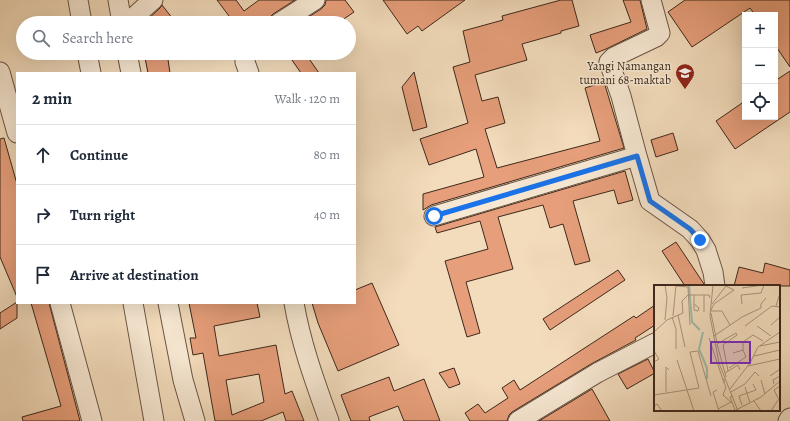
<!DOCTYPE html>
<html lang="en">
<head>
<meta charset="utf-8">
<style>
	body { margin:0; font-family:Alegreya,serif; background:#f6f6f7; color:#1f2937 }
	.controls { position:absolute; right:12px; top:12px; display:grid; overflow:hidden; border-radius:0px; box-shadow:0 4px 16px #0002 }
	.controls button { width:36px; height:36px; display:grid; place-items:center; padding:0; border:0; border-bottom:1px solid #e0e1e3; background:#fff; color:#1f2937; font:20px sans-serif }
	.stop { position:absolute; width:12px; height:12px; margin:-9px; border:3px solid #1a73e8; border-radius:50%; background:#fff }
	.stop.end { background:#1a73e8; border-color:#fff; box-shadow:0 1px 4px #0008 }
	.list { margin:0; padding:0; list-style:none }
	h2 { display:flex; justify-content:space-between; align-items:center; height:52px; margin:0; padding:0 16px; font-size:17px }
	h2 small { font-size:13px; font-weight:400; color:#747a83 }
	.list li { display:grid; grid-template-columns:26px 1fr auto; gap:12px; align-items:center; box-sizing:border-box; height:60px; padding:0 16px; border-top:1px solid #e0e1e3 }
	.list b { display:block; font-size:15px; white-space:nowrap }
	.list em { font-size:13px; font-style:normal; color:#747a83 }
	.icon { flex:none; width:22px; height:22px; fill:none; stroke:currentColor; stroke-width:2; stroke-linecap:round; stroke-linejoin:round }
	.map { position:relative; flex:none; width:790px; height:421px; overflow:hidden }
	.search { position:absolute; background:#fff; box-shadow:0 4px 16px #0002; left:16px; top:16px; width:340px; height:44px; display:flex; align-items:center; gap:10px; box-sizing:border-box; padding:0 14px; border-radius:22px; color:#747a83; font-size:15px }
	.panel { position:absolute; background:#fff; box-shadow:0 4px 16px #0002; left:16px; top:72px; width:340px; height:232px; border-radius:0px }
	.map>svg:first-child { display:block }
</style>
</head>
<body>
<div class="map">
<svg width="790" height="421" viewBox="0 0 790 421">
	<rect width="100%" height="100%" fill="#f3dcbc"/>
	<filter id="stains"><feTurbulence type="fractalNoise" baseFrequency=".005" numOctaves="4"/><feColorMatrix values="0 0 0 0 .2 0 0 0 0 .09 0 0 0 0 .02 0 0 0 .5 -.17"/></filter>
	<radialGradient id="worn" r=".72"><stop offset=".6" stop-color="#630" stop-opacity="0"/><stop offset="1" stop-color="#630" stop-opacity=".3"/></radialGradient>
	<!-- building -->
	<path fill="#e79f7b" stroke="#3d281c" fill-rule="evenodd" d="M 217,0 L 236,0 L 244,11 L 259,0 L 295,0 L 273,14 L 269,18 L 268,23 L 227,23 L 232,20 Z
		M 326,0 L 345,0 L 354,12 L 338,23 L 299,23 L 321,9 L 325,5 Z
		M 383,0 L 465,0 L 422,31 L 418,26 L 407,34 Z
		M 561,0 L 572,0 L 579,26 L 561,31 L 561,33 L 522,44 L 527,60 L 475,75 L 482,101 L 498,97 L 505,123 L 485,129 L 497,168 L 600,141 L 585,88 L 604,82 L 624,148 L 431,205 L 423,210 L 423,194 L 484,177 L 476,149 L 429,165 L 420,139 L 468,123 L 453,67 L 470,62 L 463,31 L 503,20 L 502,16 Z
		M 623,0 L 640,0 L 647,29 L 606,49 L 596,53 L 590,35 L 631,22 Z
		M 685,0 L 790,0 L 790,67 L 775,45 L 775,15 L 755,15 L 750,8 L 692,47 L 668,12 Z
		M 162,5 L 176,23 L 144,23 L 160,8 Z
		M 144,53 L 167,53 L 170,73 L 148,73 Z
		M 287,53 L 305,53 L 319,73 L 301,73 Z
		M 790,71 L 790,112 L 735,149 L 716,121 L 745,101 L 745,117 L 775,117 L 775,81 Z
		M 414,72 L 427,127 L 413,131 L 402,87 Z
		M 673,133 L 678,150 L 656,157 L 651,140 Z
		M 4,138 L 17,184 L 17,297 L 0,257 L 0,139 Z
		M 625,171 L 633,200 L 618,204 L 614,190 L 573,201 L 590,261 L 575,265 L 563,224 L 550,228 L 543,205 L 498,217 L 513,269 L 466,282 L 480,333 L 467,337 L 445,261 L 488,249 L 480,221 L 437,233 L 435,227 Z
		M 676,242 L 704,284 L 704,286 L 685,286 L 662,251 Z
		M 765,263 L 790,270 L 790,286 L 734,286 L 739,267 L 763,273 Z
		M 618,270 L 625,280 L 550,330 L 543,319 Z
		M 372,283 L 399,345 L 338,371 L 318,323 L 312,303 L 355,303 L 355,290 Z
		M 17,302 L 17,318 L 0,329 L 0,313 Z
		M 31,303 L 49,303 L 80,421 L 23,421 L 22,417 L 61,406 Z
		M 189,303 L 257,303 L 260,317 L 214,326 L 219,356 L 276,345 L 285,394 L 292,391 L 304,421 L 286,421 L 283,412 L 261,421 L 215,421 L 203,353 L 193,355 L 190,338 L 196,338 ZM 259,374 L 264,402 L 232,415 L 226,380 Z
		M 655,305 L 655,325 L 635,338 L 636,340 L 591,364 L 512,412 L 509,415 L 507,421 L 470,421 L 465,413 L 478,404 L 485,413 L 508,398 L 502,388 L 514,380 L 520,390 L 634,316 L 636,318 Z
		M 648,359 L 655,373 L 627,389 L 618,374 Z
		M 454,368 L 460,384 L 449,388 L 439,373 Z
		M 389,377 L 394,391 L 424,379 L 440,421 L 404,421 L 398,406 L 369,417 L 370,421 L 351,421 L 341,395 Z
		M 592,389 L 610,421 L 539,421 Z"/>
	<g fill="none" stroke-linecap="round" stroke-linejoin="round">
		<defs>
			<path id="minor" d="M 78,0 L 82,23
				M 118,0 L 122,23
				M 127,23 L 153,0
				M 279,23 L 315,0
				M 87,53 L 91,73
				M 127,53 L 131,73
				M 245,53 L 245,62 L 249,73
				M 0,72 L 17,133
				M 637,156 L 621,96 L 609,62 L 614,57 L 656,37 L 660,33 L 651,0
				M 434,216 L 637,156 L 650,201 L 690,229 L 700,240 L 706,250 L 713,272 L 715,286
				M 60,303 L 92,421
				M 133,303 L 154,421
				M 168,303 L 183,380 L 195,421
				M 294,303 C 301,344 315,382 329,421
				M 518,421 L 597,373 L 655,343
				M 788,421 L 790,418"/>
		</defs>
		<!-- minor casing -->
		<use href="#minor" stroke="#6a5544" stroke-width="21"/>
		<!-- minor -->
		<use href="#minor" stroke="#f7e8d3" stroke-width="19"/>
	</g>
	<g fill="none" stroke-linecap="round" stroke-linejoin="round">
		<!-- route -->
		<path stroke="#1a73e8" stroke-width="5" d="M 434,216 L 637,156 L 650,201 L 690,229 L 700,240"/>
	</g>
	<!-- icons -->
	<defs>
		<symbol id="school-pin" viewBox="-11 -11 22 30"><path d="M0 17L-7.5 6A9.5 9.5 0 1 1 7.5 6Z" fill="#8f2418" stroke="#f7e8d3"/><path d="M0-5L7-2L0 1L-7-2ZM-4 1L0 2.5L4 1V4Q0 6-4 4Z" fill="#fff"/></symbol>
	</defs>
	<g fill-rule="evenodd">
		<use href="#school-pin" x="674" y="62" width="22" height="30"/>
	</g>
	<g text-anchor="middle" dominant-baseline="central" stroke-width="3" stroke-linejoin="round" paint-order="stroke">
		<!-- poi labels -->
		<g font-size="12" fill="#3d281c" stroke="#f7e8d3" text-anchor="end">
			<text x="671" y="66">Yangi Namangan<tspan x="671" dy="14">tumani 68-maktab</tspan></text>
		</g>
	</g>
	<!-- overview -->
	<g transform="translate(654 285)">
		<rect width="126" height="126" fill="#f3dcbc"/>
		<path fill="none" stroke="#9cbcad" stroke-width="2" d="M 35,0 L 38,37 L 46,45M 49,47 L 45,64 L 53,83 L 53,94"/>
		<path fill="none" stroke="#aa947c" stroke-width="1" d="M 11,0 L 13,13 L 11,35M 59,0 L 56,31 L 65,78 L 84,126M 22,1 L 34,2 L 36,40M 88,3 L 109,0M 40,10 L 40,25 L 44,26 L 45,23 L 40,19M 50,10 L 50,27M 88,19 L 87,10 L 107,8 L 110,0M 122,21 L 126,8M 57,25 L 60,19 L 80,5 L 72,1 L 58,19M 57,26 L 68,26 L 76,40M 57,28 L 63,58M 24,30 L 31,62M 19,31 L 22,0M 18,32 L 22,44 L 22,64M 117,40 L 126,32M 91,41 L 118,21 L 126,22M 103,41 L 117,51M 0,47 L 13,35 L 29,28 L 28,16 L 34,10 L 55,10 L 56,13M 60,51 L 88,32 L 107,23 L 107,19 L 112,13M 55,53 L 70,98 L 70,93M 106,61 L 126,57M 89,65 L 89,57 L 99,50 L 109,56M 0,66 L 5,74 L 0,77M 100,71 L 126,65M 23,75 L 40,126M 94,81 L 126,74M 75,83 L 92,72 L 89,65 L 79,68M 71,88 L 84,80 L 86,85M 116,91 L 126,84M 72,92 L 63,59 L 82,48 L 83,50 L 69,60 L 74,86M 107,95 L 111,109M 70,98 L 72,102 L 69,110 L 78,118M 120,99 L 119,95 L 126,91M 91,102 L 96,118M 76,104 L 96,78 L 104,62 L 126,47M 63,105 L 59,107 L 65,126M 12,107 L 12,82 L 15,85M 77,107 L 91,99 L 101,87 L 105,91M 0,110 L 45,103 L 36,67 L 44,66 L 57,111M 79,111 L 76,112 L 81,125M 124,113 L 120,105 L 126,101M 100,116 L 107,126M 88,120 L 85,111 L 102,105 L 99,99M 0,121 L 3,119 L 8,126M 64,124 L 77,117M 80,126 L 107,112 L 126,96M 117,126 L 126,112"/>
		<path fill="#7b2cbf" fill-opacity="0.15" stroke="#7b2cbf" stroke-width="2" d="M 57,57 L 96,57 L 96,78 L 57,78 Z"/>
		<rect width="126" height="126" fill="none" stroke="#3d281c" stroke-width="2"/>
	</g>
	<rect width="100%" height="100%" filter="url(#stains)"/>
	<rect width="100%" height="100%" fill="url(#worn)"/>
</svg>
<div class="controls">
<button>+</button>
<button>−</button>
<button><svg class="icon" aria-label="locate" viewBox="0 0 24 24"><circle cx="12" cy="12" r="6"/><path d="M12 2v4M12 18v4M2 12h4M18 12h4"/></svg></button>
</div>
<div class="stop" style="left:434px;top:216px"></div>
<div class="stop end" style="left:700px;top:240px"></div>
<div class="search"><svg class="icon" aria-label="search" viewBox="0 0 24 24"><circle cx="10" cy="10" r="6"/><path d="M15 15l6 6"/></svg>Search here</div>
<section class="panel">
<h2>2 min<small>Walk · 120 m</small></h2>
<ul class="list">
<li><svg class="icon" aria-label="ahead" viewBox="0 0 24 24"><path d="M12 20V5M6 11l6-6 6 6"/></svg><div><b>Continue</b></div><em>80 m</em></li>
<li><svg class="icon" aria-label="right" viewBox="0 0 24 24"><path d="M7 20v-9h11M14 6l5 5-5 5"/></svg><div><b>Turn right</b></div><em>40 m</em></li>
<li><svg class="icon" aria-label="arrive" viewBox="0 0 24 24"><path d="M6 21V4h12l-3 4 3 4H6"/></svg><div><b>Arrive at destination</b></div></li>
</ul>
</section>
</div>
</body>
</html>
